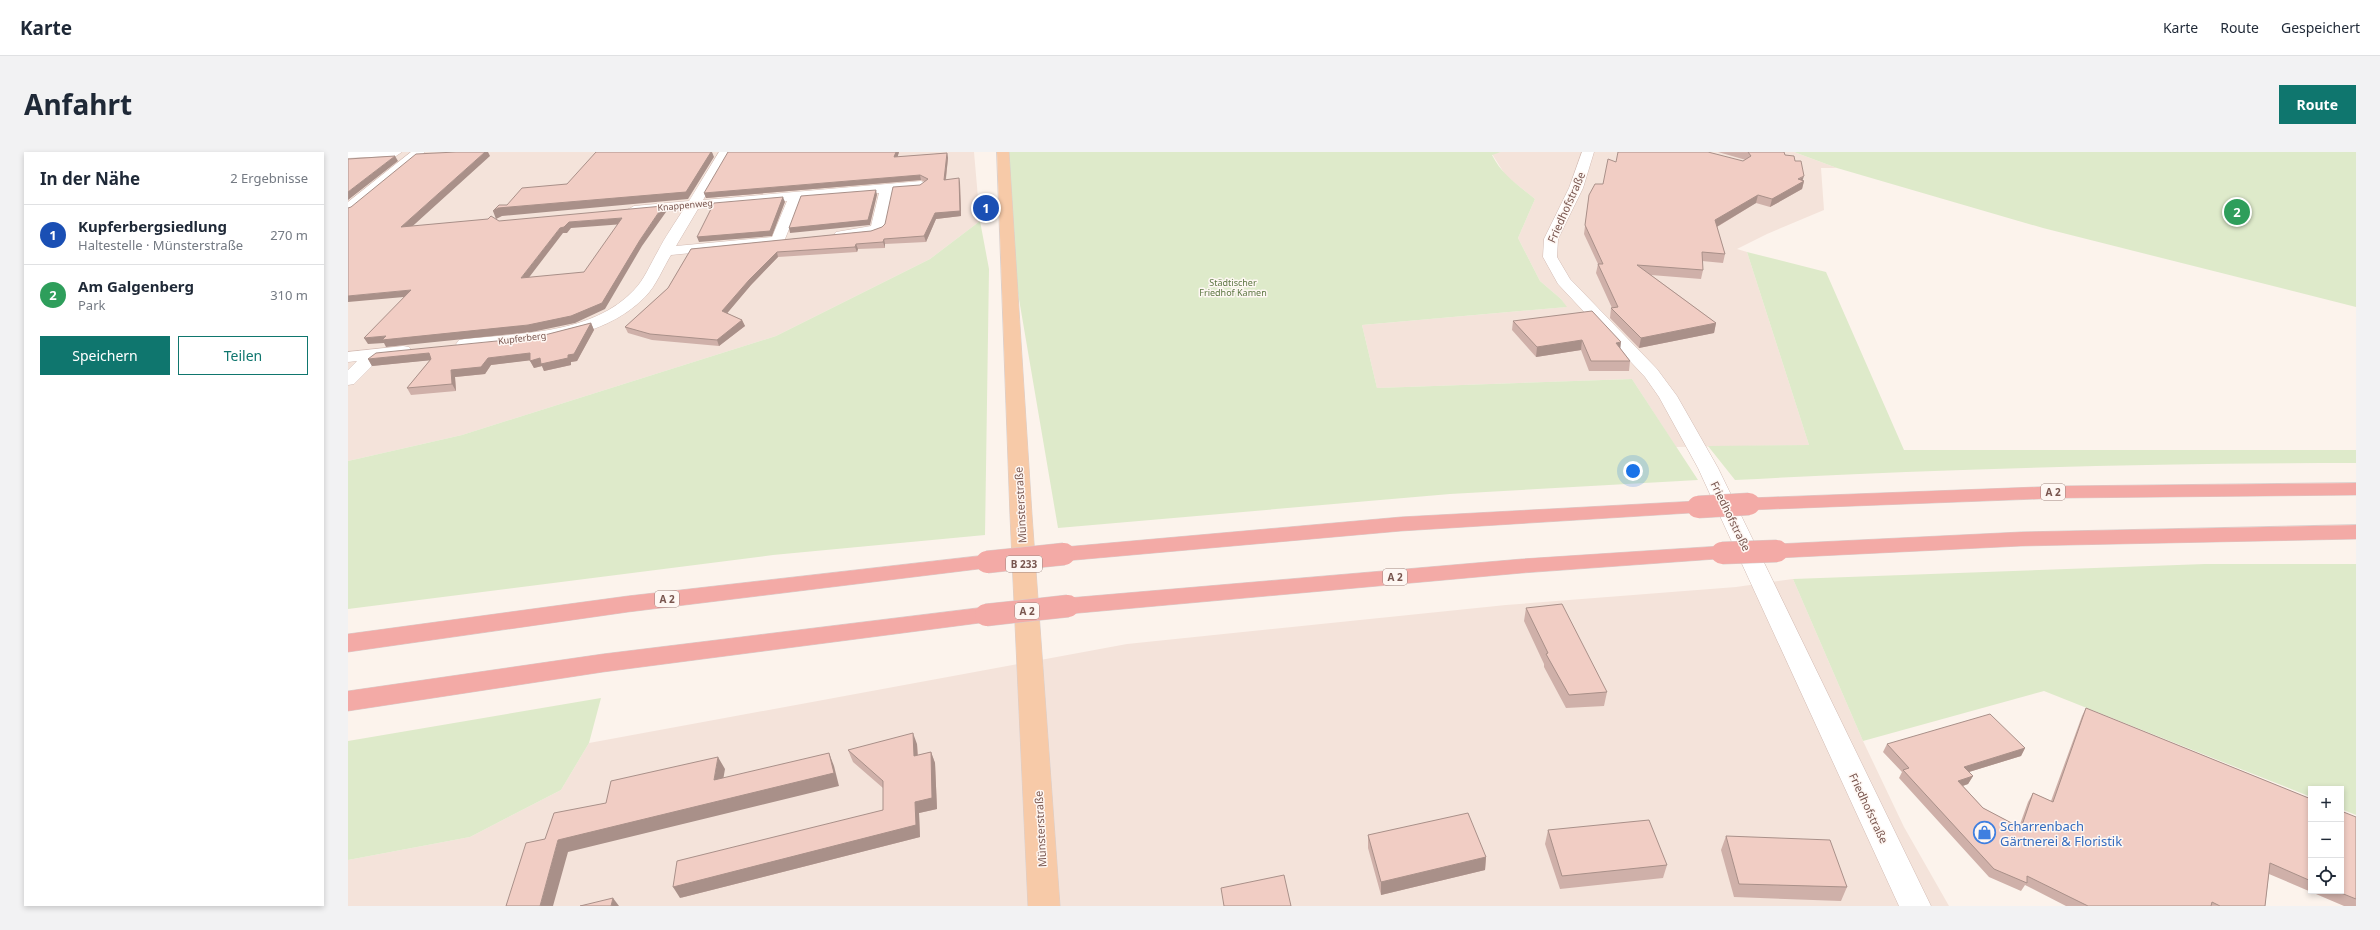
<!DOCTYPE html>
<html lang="de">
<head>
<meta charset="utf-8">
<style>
	body { margin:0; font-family:"Noto Sans",sans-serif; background:#f2f2f3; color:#1f2937 }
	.controls { position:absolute; right:12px; bottom:12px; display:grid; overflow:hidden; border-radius:0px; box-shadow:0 2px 6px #0003 }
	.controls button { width:36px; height:36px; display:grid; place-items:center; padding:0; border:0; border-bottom:1px solid #e0e1e3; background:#fff; color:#1f2937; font:20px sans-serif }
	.you { position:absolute; left:1285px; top:319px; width:14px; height:14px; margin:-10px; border:3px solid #fff; border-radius:50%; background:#1a73e8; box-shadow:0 0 0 6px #1a73e833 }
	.badge { display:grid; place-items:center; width:26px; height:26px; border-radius:50%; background:#0f766e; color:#fff; font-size:13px; font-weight:700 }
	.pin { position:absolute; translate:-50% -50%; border:2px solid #fff; box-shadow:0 1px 4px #0006 }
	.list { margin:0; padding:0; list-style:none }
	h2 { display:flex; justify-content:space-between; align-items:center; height:52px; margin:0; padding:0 16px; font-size:17px }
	h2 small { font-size:13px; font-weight:400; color:#747a83 }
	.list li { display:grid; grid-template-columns:26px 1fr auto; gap:12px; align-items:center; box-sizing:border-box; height:60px; padding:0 16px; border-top:1px solid #e0e1e3 }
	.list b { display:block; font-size:15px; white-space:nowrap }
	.list p { margin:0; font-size:13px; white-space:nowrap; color:#747a83 }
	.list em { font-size:13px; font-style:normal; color:#747a83 }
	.actions { display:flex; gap:8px; padding:12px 16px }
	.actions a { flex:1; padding:9px 0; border:1px solid #0f766e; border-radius:0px; text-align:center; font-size:14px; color:#0f766e }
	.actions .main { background:#0f766e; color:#fff }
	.icon { flex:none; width:22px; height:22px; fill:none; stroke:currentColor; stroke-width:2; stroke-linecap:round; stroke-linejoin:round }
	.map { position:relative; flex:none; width:2008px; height:754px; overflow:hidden; border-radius:0px }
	header { display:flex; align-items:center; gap:24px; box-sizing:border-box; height:56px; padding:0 20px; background:#fff; border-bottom:1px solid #e0e1e3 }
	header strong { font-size:19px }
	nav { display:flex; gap:22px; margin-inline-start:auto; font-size:14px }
	.intro { display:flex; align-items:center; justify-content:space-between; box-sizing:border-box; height:96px; padding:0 24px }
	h1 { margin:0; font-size:28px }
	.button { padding:10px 18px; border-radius:0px; background:#0f766e; color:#fff; font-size:14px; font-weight:700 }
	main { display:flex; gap:24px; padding:0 24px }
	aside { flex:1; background:#fff; border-radius:0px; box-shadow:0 2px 6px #0003 }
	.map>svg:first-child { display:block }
</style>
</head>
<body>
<header>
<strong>Karte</strong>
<nav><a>Karte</a><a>Route</a><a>Gespeichert</a></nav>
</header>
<div class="intro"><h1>Anfahrt</h1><a class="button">Route</a></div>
<main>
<aside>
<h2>In der Nähe<small>2 Ergebnisse</small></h2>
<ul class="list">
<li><span class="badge" style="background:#1a4fb4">1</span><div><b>Kupferbergsiedlung</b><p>Haltestelle · Münsterstraße</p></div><em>270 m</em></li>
<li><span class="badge" style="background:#2e9e5b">2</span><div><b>Am Galgenberg</b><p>Park</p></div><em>310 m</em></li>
</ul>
<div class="actions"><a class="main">Speichern</a><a>Teilen</a></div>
</aside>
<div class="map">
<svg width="2008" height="754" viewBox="0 0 2008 754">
	<rect width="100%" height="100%" fill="#fcf3ec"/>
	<!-- residential -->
	<path fill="#f4e3da" d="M 0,0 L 626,0 L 632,69 L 582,107 L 428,184 L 114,283 L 0,309 Z
		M 1153,0 L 1446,0 L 1489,16 L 1473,16 L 1476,58 L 1419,82 L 1389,97 L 1399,100 L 1461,293 L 1328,295 L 1284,227 L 1029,236 L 1014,173 L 1218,155 L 1213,147 L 1192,129 L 1170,86 L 1187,47 L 1158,24 L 1144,2 Z
		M 1445,427 L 1515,589 L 1556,675 L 1601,754 L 0,754 L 0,708 L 122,685 L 213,638 L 241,591 L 779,492 L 1158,453 L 1388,435 Z"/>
	<!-- green -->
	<path fill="#deeaca" d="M 657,0 L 1153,0 L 1144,3 C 1154,23 1170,33 1187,47 L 1170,86 L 1192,129 L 1213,147 L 1219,155 L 1014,173 L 1029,236 L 1284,227 L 1350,328 L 1102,342 L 710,376 L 665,112 Z
		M 1446,0 L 2008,0 L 2008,155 L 1695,76 L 1489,16 Z
		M 632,69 L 641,117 L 637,383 L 425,403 L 0,457 L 0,309 L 114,283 L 428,184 L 582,107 Z
		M 1399,100 L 1478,120 L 1556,298 L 2008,298 L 2008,311 C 1801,311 1594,317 1387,328 L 1360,294 L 1461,293 Z
		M 1857,412 L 2008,412 L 2008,663 L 1993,657 L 1993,637 L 1963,637 L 1963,645 L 1696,539 L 1515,589 L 1445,427 Z
		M 253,546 L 241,591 L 213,638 L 122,685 L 0,708 L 0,589 Z"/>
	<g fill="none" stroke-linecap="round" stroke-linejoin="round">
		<defs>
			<path id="minor" d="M 0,0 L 54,0 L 48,4 L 0,6 Z
				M 63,0 L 77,0 L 5,60 L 0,61 L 0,50 Z
				M 371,0 L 383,0 L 355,48 L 573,29 L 580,33 L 573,37 L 545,39 L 537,76 C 531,84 492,91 486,83 L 488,80 L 523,74 L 531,41 L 453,47 L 435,92 L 323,103 C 315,116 308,134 297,145 C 252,191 178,191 117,197 L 111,196 L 108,192 L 111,188 L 117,187 C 173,181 245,182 286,138 C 296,128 303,111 310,99 C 317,85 327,71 335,58 L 286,62 L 279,58 L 286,54 L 341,49 ZM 439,49 L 424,85 L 328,94 L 350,57 Z
				M 1234,0 L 1246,0 L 1235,36 L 1210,87 L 1209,105 L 1222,127 L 1309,217 L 1329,244 L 1370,316 L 1583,754 L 1551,754 L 1350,316 L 1311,245 L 1297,225 L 1210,132 L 1195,105 L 1196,87 L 1221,36 Z
				M 55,194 L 61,195 L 64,199 L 61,203 L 31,207 L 6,232 L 0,233 L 0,218 L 9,209 L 0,210 L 0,200 Z"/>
			<path id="primary" d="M 649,0 L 661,0 L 684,363 L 712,754 L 680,754 L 662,363 Z"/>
			<path id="motorway" d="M 2008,331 L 2008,343 L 1715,346 L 1401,358 L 1393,357 L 1390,352 L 1393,347 L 1401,346 L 1715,334 Z
				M 1350,349 L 1358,350 L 1361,355 L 1358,360 L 1053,379 L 716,409 L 708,407 L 705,402 L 708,397 L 716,395 L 1053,365 Z
				M 2008,373 L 2008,387 L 1673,394 L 1429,406 L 1421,404 L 1418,399 L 1421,394 L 1429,392 L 1673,380 Z
				M 1374,394 L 1382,396 L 1385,401 L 1382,406 L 1174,421 L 720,462 L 712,460 L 708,454 L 712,448 L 720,446 L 1174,407 Z
				M 639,403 L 647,405 L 650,410 L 647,415 L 280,460 L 0,500 L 0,482 L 280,444 Z
				M 638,455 L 647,457 L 650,463 L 647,469 L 255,520 L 0,559 L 0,539 L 255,502 Z"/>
		</defs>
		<!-- minor casing -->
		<use href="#minor" stroke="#d2bbb3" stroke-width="1"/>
		<!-- primary casing -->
		<use href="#primary" stroke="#d9cfcd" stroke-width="1"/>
		<!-- motorway casing -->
		<use href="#motorway" stroke="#d9cfcd" stroke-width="1"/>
		<!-- minor -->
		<use href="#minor" fill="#fff" fill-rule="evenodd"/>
		<!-- primary -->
		<use href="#primary" fill="#f7caa8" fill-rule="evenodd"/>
		<!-- motorway -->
		<use href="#motorway" fill="#f3aaa6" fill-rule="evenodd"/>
		<defs>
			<path id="motorway-bridge" d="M 1350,355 L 1401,352
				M 1374,401 L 1429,399
				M 639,410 L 716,402
				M 638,463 L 720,454"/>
		</defs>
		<!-- motorway-bridge casing -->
		<use href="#motorway-bridge" stroke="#d9cfcd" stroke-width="23" stroke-linecap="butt"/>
		<!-- motorway-bridge -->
		<use href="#motorway-bridge" stroke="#f3aaa6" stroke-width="22"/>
	</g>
	<!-- wall -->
	<path fill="#cfb0a9" d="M 551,0 L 549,5 L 599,1 L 600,6 L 598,27 L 612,31 L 613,64 L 588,67 L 578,90 L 537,92 L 537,96 L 510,97 L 509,100 L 430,105 L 403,133 L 379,161 L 394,168 L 397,174 L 371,194 L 304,188 L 280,181 L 277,175 L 320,136 L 343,97 L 523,79 L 534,75 L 572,33 L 577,30 L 573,28 L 358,46 L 356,41 Z
		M 1370,0 L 1436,0 L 1437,3 L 1447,9 L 1454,28 L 1456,29 L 1454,37 L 1422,55 L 1408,51 L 1369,75 L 1377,102 L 1375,111 L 1354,109 L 1355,118 L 1353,127 L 1303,123 L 1368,171 L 1366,181 L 1291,196 L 1262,166 L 1263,156 L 1264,156 L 1248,121 L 1250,112 L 1236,82 L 1241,43 L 1255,32 L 1268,10 L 1395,9 L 1398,8 Z
		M 1165,169 L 1272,196 L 1282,209 L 1281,219 L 1241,219 L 1233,198 L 1188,205 L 1164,178 Z
		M 243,171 L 246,178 L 229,209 L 223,210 L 223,213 L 196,219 L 194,214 L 186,216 L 182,208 L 143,213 L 137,222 L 107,225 L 108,239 L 63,243 L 59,236 L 82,208 L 24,214 L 20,207 L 189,185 Z
		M 1178,456 L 1259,540 L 1256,554 L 1218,556 L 1196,515 L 1196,512 L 1176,469 Z
		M 1738,556 L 1963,647 L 1963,739 L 1993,739 L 2008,665 L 2008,754 L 1996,754 L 1921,722 L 1917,754 L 1718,754 L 1677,733 L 1673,739 L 1641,725 L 1551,626 L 1554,620 L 1535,600 L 1539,592 L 1677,596 L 1673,604 L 1621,620 L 1625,624 L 1620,632 L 1615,634 L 1635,656 L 1671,675 L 1680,650 L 1685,641 L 1703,649 L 1734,564 Z
		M 569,592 L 570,603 L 583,600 L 587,611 L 589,657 L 571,661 L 572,685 L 332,746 L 535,658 L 535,636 L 505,610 L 500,598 Z
		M 1200,678 L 1319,713 L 1315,726 L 1212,737 L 1197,692 Z
		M 1020,683 L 1138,705 L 1137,718 L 1033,743 L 1020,696 Z
		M 1378,684 L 1499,735 L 1493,749 L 1386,745 L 1373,698 Z"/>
	<!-- shaded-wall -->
	<path fill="#a99089" d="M 137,0 L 140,0 L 142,4 L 57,81 L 53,75 Z
		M 363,0 L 364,0 L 366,5 L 340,47 L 154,64 L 148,67 L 145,59 L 150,56 Z
		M 548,0 L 551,0 L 548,10 L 546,5 Z
		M 599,1 L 600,6 L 597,33 L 596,28 Z
		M 47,4 L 50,9 L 0,48 L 0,40 Z
		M 572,23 L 573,28 L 358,46 L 356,41 Z
		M 1456,24 L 1454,30 L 1456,29 L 1454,37 L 1422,55 L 1424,47 Z
		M 611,26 L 612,31 L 613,64 L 588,67 L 578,90 L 576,84 L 587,61 Z
		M 528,38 L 529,43 L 522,73 L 442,81 L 441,76 Z
		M 1410,43 L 1408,51 L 1365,77 L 1367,68 Z
		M 435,45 L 437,50 L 424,84 L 351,90 L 349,85 Z
		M 315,54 L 318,60 L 294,94 L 257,157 L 227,171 L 184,180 L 38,195 L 36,191 L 20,192 L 16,186 L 38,184 L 180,173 L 292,88 Z
		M 274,66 L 276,72 L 223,76 L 219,81 L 215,81 L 176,132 L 173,126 L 212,76 L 221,70 Z
		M 536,87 L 537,92 L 537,96 L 535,90 Z
		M 508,92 L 510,97 L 509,100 L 507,95 Z
		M 429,100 L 430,105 L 403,133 L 376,165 L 374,159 L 401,128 Z
		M 63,138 L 67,144 L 0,150 L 0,144 Z
		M 394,168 L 397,174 L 371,194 L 369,188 Z
		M 243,171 L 246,178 L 229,209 L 223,210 L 223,213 L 196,219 L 194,214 L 186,216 L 182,209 L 192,206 L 220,203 Z
		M 1368,171 L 1366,181 L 1291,196 L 1293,186 Z
		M 1234,188 L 1233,198 L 1188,205 L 1189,195 Z
		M 1273,190 L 1272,200 L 1268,191 Z
		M 81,201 L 85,208 L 24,214 L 20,207 Z
		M 182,201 L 185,208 L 143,213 L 137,222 L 107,225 L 108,239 L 104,232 L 103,218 L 140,206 Z
		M 565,581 L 569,592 L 570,615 L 566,604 Z
		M 1677,596 L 1673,604 L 1611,623 L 1616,615 Z
		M 583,600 L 587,611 L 589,657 L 571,661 L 572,685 L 332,746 L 325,735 L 567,650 Z
		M 481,601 L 486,614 L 491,634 L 220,700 L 205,754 L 192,754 L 210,688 Z
		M 370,605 L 377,617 L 373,640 L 366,628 Z
		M 1625,624 L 1620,632 L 1605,637 L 1610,629 Z
		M 1138,705 L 1137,718 L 1033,743 L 1033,730 Z
		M 265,746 L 271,754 L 263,754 Z"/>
	<!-- building -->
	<path fill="#f1cdc4" stroke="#a99089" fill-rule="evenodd" d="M 108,0 L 137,0 L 53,75 L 140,67 L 143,64 L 151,69 L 315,54 L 292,88 L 254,151 L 223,164 L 180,173 L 34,188 L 38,184 L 16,186 L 63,138 L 0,144 L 0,56 L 3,55 L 68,2 ZM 274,66 L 236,120 L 173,126 L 212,76 L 216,75 L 221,70 Z
		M 248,0 L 363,0 L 338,40 L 150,56 L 145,59 L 151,53 L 159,53 L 174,36 L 219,32 Z
		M 380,0 L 548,0 L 546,5 L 599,1 L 596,28 L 611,26 L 612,59 L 587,61 L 576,84 L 536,87 L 535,90 L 508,92 L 507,95 L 429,100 L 401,128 L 374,159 L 394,168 L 369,188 L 302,182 L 277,175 L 320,136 L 343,97 L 523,79 L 534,75 L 537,72 L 545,35 L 572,33 L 580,27 L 572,23 L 356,41 Z
		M 1270,0 L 1360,0 L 1395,9 L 1403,4 L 1400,0 L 1436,0 L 1437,3 L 1446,4 L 1447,9 L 1453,9 L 1456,24 L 1450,27 L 1456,29 L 1424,47 L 1410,43 L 1367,68 L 1377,102 L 1354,100 L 1355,118 L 1289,113 L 1368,171 L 1293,186 L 1263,156 L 1270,155 L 1250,112 L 1255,112 L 1237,73 L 1241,43 L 1247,32 L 1255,32 L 1260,7 L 1268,10 Z
		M 47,4 L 0,40 L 0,7 Z
		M 528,38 L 520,68 L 441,76 L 453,44 Z
		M 435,45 L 422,79 L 349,85 L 366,51 Z
		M 1244,159 L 1273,190 L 1268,191 L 1282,209 L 1243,209 L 1234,188 L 1189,195 L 1165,169 Z
		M 243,171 L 226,202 L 220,203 L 220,206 L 193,212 L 192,206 L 182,209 L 182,201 L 140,206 L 133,215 L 103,218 L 104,232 L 59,236 L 83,207 L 81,201 L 20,207 L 28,201 L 38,200 L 189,185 Z
		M 1214,452 L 1259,540 L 1221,543 L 1198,502 L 1200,501 L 1178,456 Z
		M 1738,556 L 1963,647 L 1963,729 L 1922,711 L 1917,754 L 1872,754 L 1864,750 L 1863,754 L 1740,754 L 1679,724 L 1679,731 L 1646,717 L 1555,618 L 1561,616 L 1539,592 L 1642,562 L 1677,596 L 1616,615 L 1625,624 L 1610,629 L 1635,656 L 1673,676 L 1685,641 L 1705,650 Z
		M 565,581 L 566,604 L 583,600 L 584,646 L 567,650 L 568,673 L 325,735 L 329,709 L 535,658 L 535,629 L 500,598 Z
		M 481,601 L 486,621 L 210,688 L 192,754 L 158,754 L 178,691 L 197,687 L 206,661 L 258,651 L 263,629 L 370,605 L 366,628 Z
		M 1993,659 L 2008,665 L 2008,747 L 1988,739 L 1993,739 Z
		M 1120,661 L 1138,705 L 1033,730 L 1020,683 Z
		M 1301,668 L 1319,713 L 1214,724 L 1200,678 Z
		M 1378,684 L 1482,688 L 1499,735 L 1391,732 Z
		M 936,723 L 943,754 L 876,754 L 873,736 Z
		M 265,746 L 263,754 L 232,754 Z"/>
	<!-- icons -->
	<defs>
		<symbol id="shop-ring" viewBox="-11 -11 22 22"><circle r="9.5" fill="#fef7f3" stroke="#3f7fe0" stroke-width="1.5"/><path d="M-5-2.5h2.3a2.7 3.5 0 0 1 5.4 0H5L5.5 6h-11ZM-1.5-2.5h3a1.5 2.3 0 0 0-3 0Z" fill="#3f7fe0"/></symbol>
	</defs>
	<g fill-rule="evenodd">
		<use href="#shop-ring" x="1624" y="668" width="25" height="25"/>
	</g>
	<g text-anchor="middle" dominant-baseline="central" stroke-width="3" stroke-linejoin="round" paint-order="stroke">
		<!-- far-street labels -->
		<g font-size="9" fill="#78554e" stroke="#fef7f3">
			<text transform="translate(337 53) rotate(-5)">Knappenweg</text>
			<text transform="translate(174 186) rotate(-7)">Kupferberg</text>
		</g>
		<!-- far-park labels -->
		<g font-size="9" fill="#5d7743" stroke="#fef7f3">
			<text x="885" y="130">Städtischer<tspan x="885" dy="10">Friedhof Kamen</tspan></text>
		</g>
		<!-- shield labels -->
		<g fill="#fef7f3" stroke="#a08680" stroke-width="1">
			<rect x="1693" y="332" width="24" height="16" rx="3"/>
			<rect x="658" y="404" width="36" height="16" rx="3"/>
			<rect x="1035" y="417" width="24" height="16" rx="3"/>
			<rect x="307" y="439" width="24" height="16" rx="3"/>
			<rect x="667" y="451" width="24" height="16" rx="3"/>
		</g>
		<g font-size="10" font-weight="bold" fill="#78554e">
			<text x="1705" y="340">A 2</text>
			<text x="676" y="412">B 233</text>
			<text x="1047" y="425">A 2</text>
			<text x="319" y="447">A 2</text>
			<text x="679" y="459">A 2</text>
		</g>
		<!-- street labels -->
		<g font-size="11" fill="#78554e" stroke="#fef7f3">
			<text transform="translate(1218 55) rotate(-66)">Friedhofstraße</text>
			<text transform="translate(672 353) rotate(-93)">Münsterstraße</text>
			<text transform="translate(1383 364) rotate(64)">Friedhofstraße</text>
			<text transform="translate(1521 656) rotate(65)">Friedhofstraße</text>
			<text transform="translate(692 677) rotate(-93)">Münsterstraße</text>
		</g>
		<!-- near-shop labels -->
		<g font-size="13" fill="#366cbe" stroke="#fef7f3" text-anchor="start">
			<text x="1652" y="674">Scharrenbach<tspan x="1652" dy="15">Gärtnerei &amp; Floristik</tspan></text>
		</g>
	</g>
</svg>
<div class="controls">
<button>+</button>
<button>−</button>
<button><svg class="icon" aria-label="locate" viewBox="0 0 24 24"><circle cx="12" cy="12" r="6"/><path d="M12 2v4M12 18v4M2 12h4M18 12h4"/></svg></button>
</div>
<div class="you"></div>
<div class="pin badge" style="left:638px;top:56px;background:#1a4fb4">1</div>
<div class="pin badge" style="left:1889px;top:60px;background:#2e9e5b">2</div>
</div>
</main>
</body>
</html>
